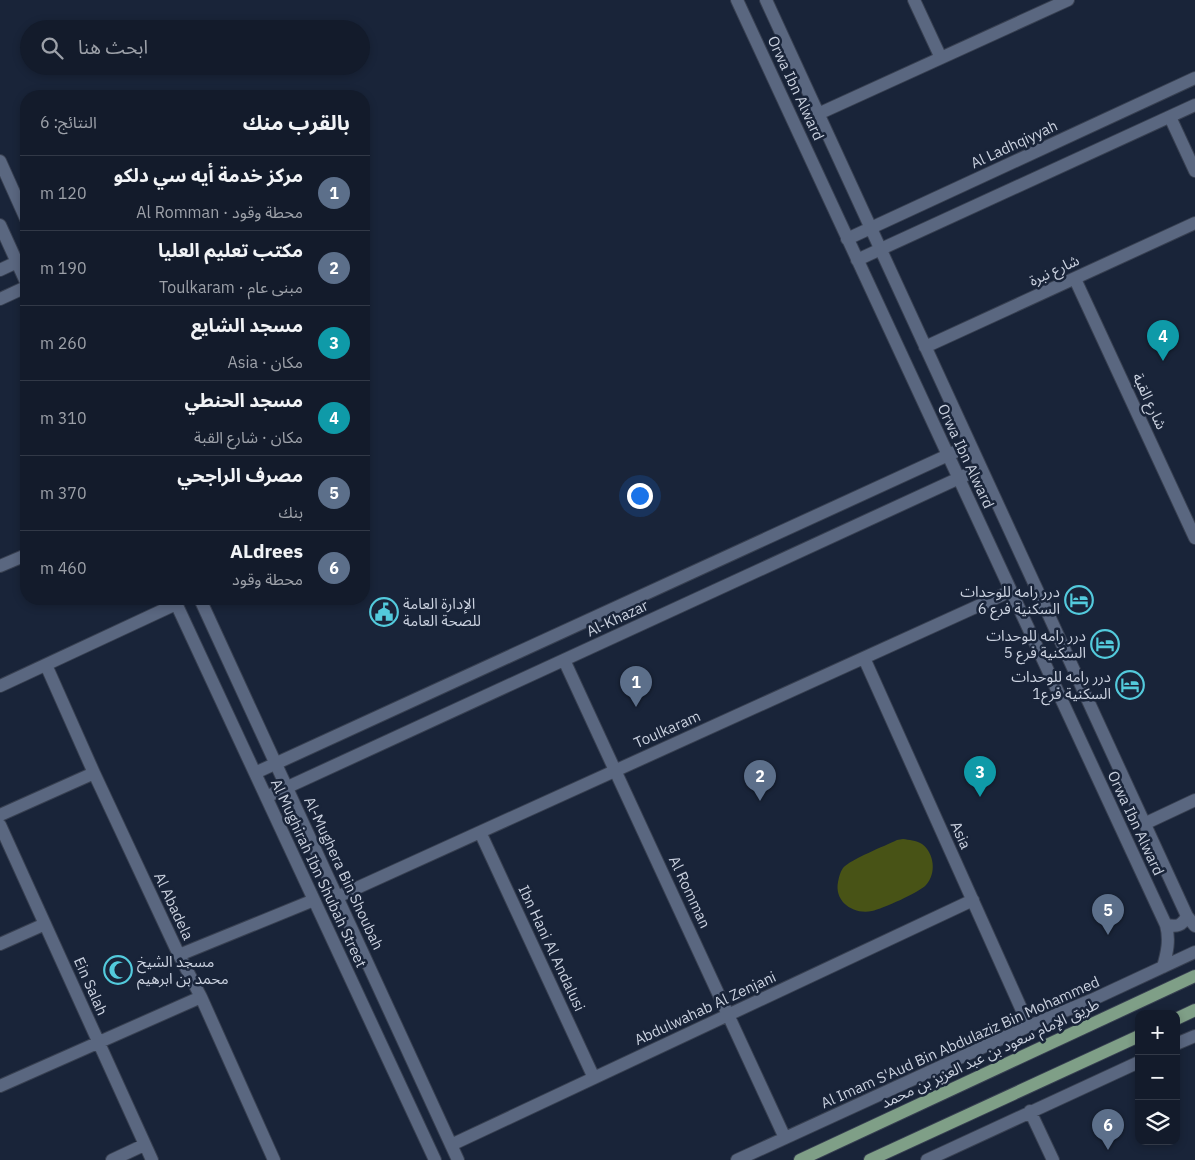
<!DOCTYPE html>
<html lang="ar">
<head>
<meta charset="utf-8">
<style>
	body { margin:0; font-family:"IBM Plex Sans","Noto Sans Arabic",sans-serif; background:#202837; color:#f1f3f6; direction:rtl }
	.controls { position:absolute; right:15px; bottom:15px; display:grid; overflow:hidden; border-radius:10px; box-shadow:0 2px 8px #0003 }
	.controls button { width:45px; height:45px; display:grid; place-items:center; padding:0; border:0; border-bottom:1px solid #323947; background:#131b2b; color:#f1f3f6; font:25px sans-serif }
	.you { position:absolute; left:639px; top:495px; width:18px; height:18px; margin:-12px; border:4px solid #fff; border-radius:50%; background:#1a73e8; box-shadow:0 0 0 8px #1a73e833 }
	.badge { display:grid; place-items:center; width:32px; height:32px; border-radius:50%; background:#8c9099; color:#fff; font-size:16px; font-weight:700 }
	.pin { position:absolute; translate:-50% -41px; filter:drop-shadow(0 1px 2px #0008) }
	.pin::after { content:''; position:absolute; top:26px; width:18px; height:15px; background:inherit; clip-path:polygon(0 0,100% 0,50% 100%) }
	.list { margin:0; padding:0; list-style:none }
	h2 { display:flex; justify-content:space-between; align-items:center; height:65px; margin:0; padding:0 20px; font-size:21px }
	h2 small { font-size:16px; font-weight:400; color:#9da1a9 }
	.list li { display:grid; grid-template-columns:32px 1fr auto; gap:15px; align-items:center; box-sizing:border-box; height:75px; padding:0 20px; border-top:1px solid #323947 }
	.list b { display:block; font-size:19px; white-space:nowrap }
	.list p { margin:0; font-size:16px; white-space:nowrap; color:#9da1a9 }
	.list em { font-size:16px; font-style:normal; color:#9da1a9 }
	.icon { flex:none; width:28px; height:28px; fill:none; stroke:currentColor; stroke-width:2; stroke-linecap:round; stroke-linejoin:round }
	.map { position:relative; flex:none; width:1195px; height:1160px; overflow:hidden; direction:ltr }
	.search { position:absolute; background:#131b2b; box-shadow:0 2px 8px #0003; left:20px; top:20px; width:350px; height:55px; display:flex; align-items:center; gap:12px; box-sizing:border-box; padding:0 18px; border-radius:28px; color:#9da1a9; font-size:19px }
	.panel { position:absolute; background:#131b2b; box-shadow:0 2px 8px #0003; left:20px; top:90px; width:350px; height:515px; border-radius:20px; direction:rtl }
	.map>svg:first-child { display:block }
</style>
</head>
<body>
<div class="map">
<svg width="1195" height="1160" viewBox="0 0 1195 1160">
	<rect width="100%" height="100%" fill="#192439"/>
	<!-- green -->
	<path fill="#485316" d="M 903,839 C 909,840 916,840 922,844 C 934,853 937,873 926,885 C 920,892 882,909 872,911 C 854,915 834,902 838,882 C 839,877 840,872 843,868 C 851,859 885,846 897,840 Z"/>
	<g fill="none" stroke-linecap="round" stroke-linejoin="round">
		<defs>
			<path id="minor" d="M 737,0 L 1166,925 C 1170,940 1167,953 1163,967
				M 766,0 L 1187,916 L 1195,926
				M 914,0 L 941,58
				M 818,114 L 1068,0
				M 1170,117 L 1195,171
				M 0,161 L 26,219
				M 0,225 L 26,282
				M 847,239 L 1195,78
				M 857,260 L 1195,105
				M 0,270 L 17,262
				M 1075,279 L 1195,538
				M 0,299 L 26,287
				M 925,347 L 1195,223
				M 0,566 L 26,555
				M 174,599 L 435,1160
				M 200,599 L 458,1160
				M 864,658 L 1029,1026
				M 564,660 L 785,1138
				M 46,665 L 94,773 L 179,955 L 201,997 L 274,1160
				M 0,686 L 176,604
				M 255,773 L 970,445
				M 266,797 L 981,468
				M 0,815 L 94,773
				M 1144,824 L 1195,800
				M 0,825 L 152,1160
				M 480,832 L 594,1078
				M 337,897 L 1011,591
				M 1166,925 C 1177,927 1182,926 1187,916
				M 0,944 L 45,924
				M 179,955 L 314,900
				M 1176,1044 L 1195,1036
				M 0,1086 L 201,997
				M 1030,1111 L 1053,1160
				M 451,1145 L 973,900
				M 112,1160 L 144,1145
				M 737,1160 L 1029,1026 L 1096,998 L 1195,952
				M 927,1160 L 1139,1062"/>
			<path id="major" d="M 1176,1019 L 1195,1010
				M 800,1160 L 1195,976
				M 870,1160 L 1139,1036"/>
		</defs>
		<!-- minor casing -->
		<use href="#minor" stroke="#384051" stroke-width="14"/>
		<!-- major casing -->
		<use href="#major" stroke="#384051" stroke-width="14"/>
		<!-- minor -->
		<use href="#minor" stroke="#5a6780" stroke-width="12"/>
		<!-- major -->
		<use href="#major" stroke="#7f9f87" stroke-width="12"/>
	</g>
	<!-- icons -->
	<defs>
		<symbol id="hotel-ring" viewBox="-11 -11 22 22"><circle r="9.5" fill="#192439" stroke="#53cadc" stroke-width="1.5"/><path d="M-6-4.5h1.5V1H6V5H4.5V3h-9V5H-6ZM-4 0a1.8 1.8 0 1 1 3.6 0ZM.5 0V-2.5h3Q6-2.5 6 0Z" fill="#53cadc"/></symbol>
		<symbol id="civic-ring" viewBox="-11 -11 22 22"><circle r="9.5" fill="#192439" stroke="#53cadc" stroke-width="1.5"/><path d="M-.6-6.5H3V-4.5H.6V-3L4-1V1h2V6H-6V1h2V-1L-.6-3ZM-1.2 2.5V6h2.4V2.5Z" fill="#53cadc"/></symbol>
		<symbol id="mosque-ring" viewBox="-11 -11 22 22"><circle r="9.5" fill="#192439" stroke="#53cadc" stroke-width="1.5"/><path d="M3.5-4.9A6 6 0 1 0 3.5 4.9A5 5 0 1 1 3.5-4.9Z" fill="#53cadc"/></symbol>
	</defs>
	<g fill-rule="evenodd">
		<use href="#hotel-ring" x="1063" y="584" width="32" height="32"/>
		<use href="#civic-ring" x="368" y="596" width="32" height="32"/>
		<use href="#hotel-ring" x="1089" y="628" width="32" height="32"/>
		<use href="#hotel-ring" x="1114" y="669" width="32" height="32"/>
		<use href="#mosque-ring" x="102" y="954" width="32" height="32"/>
	</g>
	<g text-anchor="middle" dominant-baseline="central" stroke-width="5" stroke-linejoin="round" paint-order="stroke">
		<!-- street labels -->
		<g font-size="15" fill="#cad1df" stroke="#192439">
			<text transform="translate(796 88) rotate(65)">Orwa Ibn Alward</text>
			<text transform="translate(1014 144) rotate(-25)">Al Ladhqiyyah</text>
			<text transform="translate(1054 270) rotate(-25)">شارع نبرة</text>
			<text transform="translate(1150 401) rotate(65)">شارع القبة</text>
			<text transform="translate(966 456) rotate(65)">Orwa Ibn Alward</text>
			<text transform="translate(617 618) rotate(-25)">Al-Khazar</text>
			<text transform="translate(667 729) rotate(-24)">Toulkaram</text>
			<text transform="translate(1136 823) rotate(65)">Orwa Ibn Alward</text>
			<text transform="translate(961 835) rotate(66)">Asia</text>
			<text transform="translate(319 873) rotate(65)">Al Mughirah Ibn Shubah Street</text>
			<text transform="translate(344 873) rotate(65)">Al-Mughera Bin Shoubah</text>
			<text transform="translate(690 892) rotate(65)">Al Romman</text>
			<text transform="translate(174 906) rotate(65)">Al Abadela</text>
			<text transform="translate(552 948) rotate(65)">Ibn Hani Al Andalusi</text>
			<text transform="translate(91 986) rotate(66)">Ein Salah</text>
			<text transform="translate(705 1008) rotate(-25)">Abdulwahab Al Zenjani</text>
			<text transform="translate(960 1042) rotate(-24)">Al Imam S'Aud Bin Abdulaziz Bin Mohammed</text>
			<text transform="translate(990 1053) rotate(-25)">طريق الإمام سعود بن عبد العزيز بن محمد</text>
		</g>
		<!-- poi labels -->
		<g font-size="15" fill="#cad1df" stroke="#192439" text-anchor="end">
			<text x="1060" y="591">درر رامه للوحدات<tspan x="1060" dy="17">السكنية فرع 6</tspan></text>
			<text x="403" y="603" text-anchor="start">الإدارة العامة<tspan x="403" dy="17">للصحة العامة</tspan></text>
			<text x="1086" y="635">درر رامه للوحدات<tspan x="1086" dy="17">السكنية فرع 5</tspan></text>
			<text x="1111" y="676">درر رامه للوحدات<tspan x="1111" dy="17">السكنية فرع1</tspan></text>
			<text x="137" y="961" text-anchor="start">مسجد الشيخ<tspan x="137" dy="17">محمد بن ابرهيم</tspan></text>
		</g>
	</g>
</svg>
<div class="controls">
<button>+</button>
<button>−</button>
<button><svg class="icon" aria-label="layers" viewBox="0 0 24 24"><path d="M12 4l9 5-9 5-9-5zM3 14l9 5 9-5"/></svg></button>
</div>
<div class="you"></div>
<div class="pin badge" style="left:636px;top:707px;background:#5c6f8a">1</div>
<div class="pin badge" style="left:760px;top:801px;background:#5c6f8a">2</div>
<div class="pin badge" style="left:980px;top:797px;background:#0f9aa8">3</div>
<div class="pin badge" style="left:1163px;top:361px;background:#0f9aa8">4</div>
<div class="pin badge" style="left:1108px;top:935px;background:#5c6f8a">5</div>
<div class="pin badge" style="left:1108px;top:1150px;background:#5c6f8a">6</div>
<div class="search"><svg class="icon" aria-label="search" viewBox="0 0 24 24"><circle cx="10" cy="10" r="6"/><path d="M15 15l6 6"/></svg>ابحث هنا</div>
<section class="panel">
<h2>بالقرب منك<small>النتائج: 6</small></h2>
<ul class="list">
<li><span class="badge" style="background:#5c6f8a">1</span><div><b>مركز خدمة أيه سي دلكو</b><p>محطة وقود · Al Romman</p></div><em>120 m</em></li>
<li><span class="badge" style="background:#5c6f8a">2</span><div><b>مكتب تعليم العليا</b><p>مبنى عام · Toulkaram</p></div><em>190 m</em></li>
<li><span class="badge" style="background:#0f9aa8">3</span><div><b>مسجد الشايع</b><p>مكان · Asia</p></div><em>260 m</em></li>
<li><span class="badge" style="background:#0f9aa8">4</span><div><b>مسجد الحنطي</b><p>مكان · شارع القبة</p></div><em>310 m</em></li>
<li><span class="badge" style="background:#5c6f8a">5</span><div><b>مصرف الراجحي</b><p>بنك</p></div><em>370 m</em></li>
<li><span class="badge" style="background:#5c6f8a">6</span><div><b>ALdrees</b><p>محطة وقود</p></div><em>460 m</em></li>
</ul>
</section>
</div>
</body>
</html>
